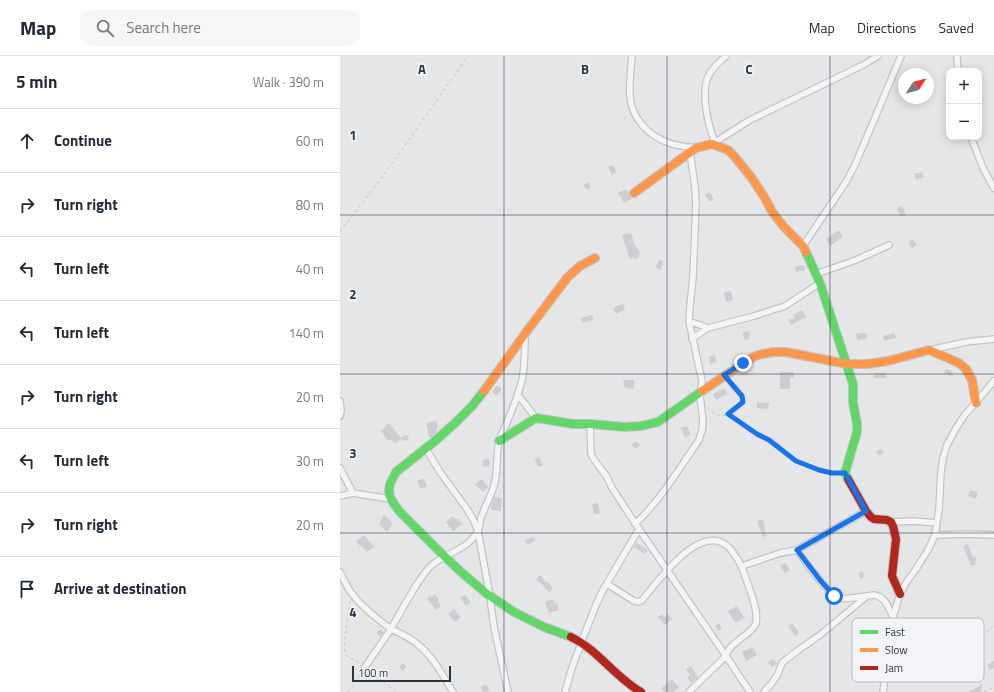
<!DOCTYPE html>
<html lang="en">
<head>
<meta charset="utf-8">
<style>
	body { margin:0; font-family:"Titillium Web",sans-serif; background:#f6f6f7; color:#1f2937 }
	.controls { position:absolute; right:12px; top:12px; display:grid; overflow:hidden; border-radius:8px; box-shadow:0 2px 10px #0003 }
	.controls button { width:36px; height:36px; display:grid; place-items:center; padding:0; border:0; border-bottom:1px solid #e0e1e3; background:#fff; color:#1f2937; font:20px sans-serif }
	.compass { position:absolute; left:558px; top:12px; width:36px; height:36px; border-radius:50%; background:#fff; box-shadow:0 2px 10px #0003; rotate:54deg }
	.scale { position:absolute; left:12px; bottom:10px; width:99px; box-sizing:border-box; padding-left:4px; border:2px solid #2b3341; border-top:0; font-size:11px; line-height:14px; white-space:nowrap; color:#2b3341; -webkit-text-stroke:3px #f2f4f7; paint-order:stroke }
	.stop { position:absolute; width:12px; height:12px; margin:-9px; border:3px solid #1a73e8; border-radius:50%; background:#fff }
	.stop.end { background:#1a73e8; border-color:#fff; box-shadow:0 1px 4px #0008 }
	.list { margin:0; padding:0; list-style:none }
	h2 { display:flex; justify-content:space-between; align-items:center; height:52px; margin:0; padding:0 16px; font-size:17px }
	h2 small { font-size:13px; font-weight:400; color:#747a83 }
	.list li { display:grid; grid-template-columns:26px 1fr auto; gap:12px; align-items:center; box-sizing:border-box; height:64px; padding:0 16px; border-top:1px solid #e0e1e3 }
	.list b { display:block; font-size:15px; white-space:nowrap }
	.list em { font-size:13px; font-style:normal; color:#747a83 }
	.icon { flex:none; width:22px; height:22px; fill:none; stroke:currentColor; stroke-width:2; stroke-linecap:round; stroke-linejoin:round }
	.map { position:relative; flex:none; width:654px; height:636px; overflow:hidden }
	header { display:flex; align-items:center; gap:24px; box-sizing:border-box; height:56px; padding:0 20px; background:#fff; border-bottom:1px solid #e0e1e3 }
	header strong { font-size:19px }
	nav { display:flex; gap:22px; margin-inline-start:auto; font-size:14px }
	.search { width:280px; height:36px; background:#f6f6f7; display:flex; align-items:center; gap:10px; box-sizing:border-box; padding:0 14px; border-radius:12px; color:#747a83; font-size:15px }
	main { display:flex }
	aside { flex:1; background:#fff }
	.map>svg:first-child { display:block }
</style>
</head>
<body>
<header>
<strong>Map</strong>
<div class="search"><svg class="icon" aria-label="search" viewBox="0 0 24 24"><circle cx="10" cy="10" r="6"/><path d="M15 15l6 6"/></svg>Search here</div>
<nav><a>Map</a><a>Directions</a><a>Saved</a></nav>
</header>
<main>
<aside>
<h2>5 min<small>Walk · 390 m</small></h2>
<ul class="list">
<li><svg class="icon" aria-label="ahead" viewBox="0 0 24 24"><path d="M12 20V5M6 11l6-6 6 6"/></svg><div><b>Continue</b></div><em>60 m</em></li>
<li><svg class="icon" aria-label="right" viewBox="0 0 24 24"><path d="M7 20v-9h11M14 6l5 5-5 5"/></svg><div><b>Turn right</b></div><em>80 m</em></li>
<li><svg class="icon" aria-label="left" viewBox="0 0 24 24"><path d="M17 20v-9H6M10 6l-5 5 5 5"/></svg><div><b>Turn left</b></div><em>40 m</em></li>
<li><svg class="icon" aria-label="left" viewBox="0 0 24 24"><path d="M17 20v-9H6M10 6l-5 5 5 5"/></svg><div><b>Turn left</b></div><em>140 m</em></li>
<li><svg class="icon" aria-label="right" viewBox="0 0 24 24"><path d="M7 20v-9h11M14 6l5 5-5 5"/></svg><div><b>Turn right</b></div><em>20 m</em></li>
<li><svg class="icon" aria-label="left" viewBox="0 0 24 24"><path d="M17 20v-9H6M10 6l-5 5 5 5"/></svg><div><b>Turn left</b></div><em>30 m</em></li>
<li><svg class="icon" aria-label="right" viewBox="0 0 24 24"><path d="M7 20v-9h11M14 6l5 5-5 5"/></svg><div><b>Turn right</b></div><em>20 m</em></li>
<li><svg class="icon" aria-label="arrive" viewBox="0 0 24 24"><path d="M6 21V4h12l-3 4 3 4H6"/></svg><div><b>Arrive at destination</b></div></li>
</ul>
</aside>
<div class="map">
<svg width="654" height="636" viewBox="0 0 654 636">
	<rect width="100%" height="100%" fill="#e4e6e8"/>
	<!-- building -->
	<path fill="#ccced1" d="M 273,109 L 277,116 L 272,119 L 268,111 Z
		M 582,116 L 584,121 L 576,124 L 574,118 Z
		M 248,126 L 251,131 L 247,134 L 243,129 Z
		M 287,133 L 292,143 L 284,147 L 278,137 Z
		M 370,136 L 374,144 L 369,146 L 365,138 Z
		M 562,150 L 566,159 L 561,161 L 557,152 Z
		M 499,174 L 503,181 L 490,190 L 486,183 Z
		M 291,177 L 295,189 L 301,198 L 298,200 L 299,201 L 295,204 L 293,201 L 290,204 L 282,179 Z
		M 573,183 L 577,189 L 572,192 L 568,186 Z
		M 320,203 L 324,206 L 320,214 L 315,211 Z
		M 464,209 L 465,214 L 456,216 L 455,211 Z
		M 391,235 L 393,244 L 386,246 L 384,236 Z
		M 283,248 L 285,254 L 276,258 L 273,252 Z
		M 462,254 L 466,261 L 451,269 L 448,264 L 455,262 L 453,259 Z
		M 252,259 L 253,264 L 243,267 L 241,262 Z
		M 409,275 L 410,283 L 404,284 L 403,276 Z
		M 526,277 L 527,283 L 517,284 L 516,278 Z
		M 554,277 L 556,282 L 544,285 L 543,280 Z
		M 375,299 L 376,306 L 370,308 L 369,301 Z
		M 606,313 L 613,316 L 611,320 L 604,317 Z
		M 440,316 L 454,316 L 454,322 L 450,322 L 450,333 L 440,333 Z
		M 534,317 L 546,317 L 546,322 L 534,322 Z
		M 283,324 L 294,324 L 294,333 L 285,332 Z
		M 157,329 L 162,333 L 156,340 L 152,336 Z
		M 384,332 L 387,338 L 376,344 L 373,338 Z
		M 417,346 L 429,347 L 428,353 L 417,352 Z
		M 96,365 L 98,372 L 96,372 L 97,376 L 92,381 L 89,381 L 86,367 Z
		M 49,367 L 61,382 L 65,379 L 66,379 L 69,381 L 68,384 L 65,385 L 61,383 L 55,388 L 51,383 L 48,385 L 41,375 Z
		M 347,370 L 351,378 L 345,382 L 341,372 Z
		M 295,385 L 300,389 L 296,393 L 292,389 Z
		M 541,392 L 544,397 L 539,400 L 536,396 Z
		M 199,401 L 203,409 L 198,411 L 195,403 Z
		M 149,403 L 150,411 L 143,410 L 143,404 Z
		M 83,422 L 87,430 L 81,433 L 77,425 Z
		M 141,423 L 148,431 L 143,436 L 135,429 Z
		M 630,434 L 638,436 L 636,443 L 628,440 Z
		M 154,441 L 162,442 L 161,455 L 151,454 L 152,448 Z
		M 258,447 L 260,457 L 254,458 L 252,448 Z
		M 44,459 L 53,467 L 51,470 L 51,471 L 47,476 L 39,468 Z
		M 113,460 L 115,463 L 118,463 L 122,468 L 113,475 L 106,466 Z
		M 423,463 L 426,480 L 423,481 L 417,465 Z
		M 24,479 L 34,491 L 27,496 L 21,489 L 20,490 L 16,485 Z
		M 193,481 L 195,485 L 187,489 L 185,484 Z
		M 297,487 L 308,494 L 305,498 L 294,491 Z
		M 628,488 L 633,501 L 635,500 L 637,505 L 635,505 L 636,508 L 631,510 L 623,490 Z
		M 445,507 L 450,514 L 445,517 L 440,510 Z
		M 522,515 L 525,520 L 521,523 L 518,518 Z
		M 201,519 L 206,527 L 208,526 L 213,533 L 209,537 L 200,526 L 199,527 L 196,523 Z
		M 95,538 L 99,544 L 98,546 L 101,550 L 96,554 L 87,543 L 90,540 L 92,541 Z
		M 125,539 L 131,546 L 126,550 L 120,542 Z
		M 213,543 L 214,548 L 217,547 L 219,554 L 209,557 L 205,546 Z
		M 397,550 L 404,562 L 395,567 L 388,555 Z
		M 114,553 L 121,561 L 115,566 L 108,558 Z
		M 322,558 L 325,561 L 328,558 L 332,563 L 325,569 L 318,561 Z
		M 379,567 L 382,572 L 378,575 L 375,570 Z
		M 452,567 L 459,577 L 455,580 L 448,570 Z
		M 41,573 L 44,576 L 40,580 L 36,577 Z
		M 413,591 L 417,599 L 406,605 L 402,596 Z
		M 433,603 L 437,608 L 432,611 L 428,606 Z
		M 654,605 L 654,612 L 650,614 L 647,609 Z
		M 63,607 L 66,611 L 63,615 L 59,611 Z
		M 351,610 L 358,621 L 351,627 L 347,621 L 350,619 L 346,613 Z
		M 331,623 L 339,631 L 334,636 L 324,636 L 321,633 Z
		M 146,628 L 150,634 L 145,636 L 143,636 L 141,631 Z
		M 643,628 L 641,635 L 640,636 L 628,636 Z"/>
	<g fill="none" stroke-linecap="round" stroke-linejoin="round">
		<defs>
			<path id="street" d="M 292,0 C 291,13 289,27 290,40 C 291,62 309,80 329,87 C 338,90 347,91 356,92
				M 617,0 L 618,15
				M 631,81 L 643,112 L 654,132
				M 375,86 C 368,70 360,34 369,19 C 373,11 380,6 386,0
				M 372,88 L 410,64 L 480,30 L 523,9 L 538,0
				M 463,190 L 506,126 L 515,109 L 561,0
				M 476,218 L 516,204 L 549,189
				M 349,265 L 368,272 L 414,260 L 445,250 L 480,227
				M 352,283 L 359,278 L 368,272
				M 590,294 L 626,286 L 654,283
				M 178,339 L 196,362
				M 0,345 L 1,355 L 0,360
				M 86,393 L 100,416 L 127,453 L 133,463 L 138,475 L 150,541 L 154,571 L 168,636
				M 0,412 L 13,437
				M 0,440 L 13,437 L 50,443
				M 551,466 L 573,465 L 597,467
				M 295,468 C 319,446 336,417 355,390 L 359,384 L 362,374 L 363,365 L 360,340 L 362,325 L 349,265 L 350,250 L 353,221 L 354,197 L 356,148 L 355,131 L 350,96
				M 299,473 L 386,600 L 410,636
				M 595,479 L 628,478 L 654,479
				M 457,494 C 465,505 488,539 500,542 C 507,544 526,540 534,539 C 546,541 548,551 553,561
				M 402,510 L 440,497 L 457,494 L 526,455
				M 0,516 C 3,522 6,529 10,535 C 19,548 38,564 51,573 L 25,611
				M 267,528 L 294,545 L 299,546 L 302,544 C 320,523 367,456 394,498 C 399,505 403,512 405,520 C 409,531 419,556 416,567 C 413,577 393,585 388,595 C 387,596 387,598 386,600 L 349,636
				M 113,636 C 102,618 93,600 76,587 C 69,581 60,577 51,573 C 59,558 68,543 77,528 C 82,521 86,514 92,509 C 106,497 130,493 138,474 C 140,470 140,464 142,459 C 146,448 153,437 155,425 C 158,412 156,399 159,385 C 167,365 177,346 182,324 C 185,309 185,293 185,278
				M 225,636 L 231,615 L 241,587 L 256,549 L 263,534 L 299,473 L 272,432 L 267,421 L 253,402 L 251,397 L 250,368
				M 424,636 L 432,627 L 438,618 L 442,607 L 457,595 L 480,579 L 527,540
				M 543,636 L 553,561 L 560,538 L 566,527 L 576,513 L 588,494 L 595,479 L 599,454 L 601,416 L 603,402 L 607,389 L 615,374 L 624,360 L 654,325"/>
			<path id="fast" d="M 466,196 L 480,227 L 513,328 L 513,346 L 517,368 L 517,376 L 505,417 L 508,423
				M 144,335 L 132,350 L 114,368 L 95,385 L 56,416 L 50,428 L 49,434 L 50,441 L 54,448 L 60,456 L 97,493 L 121,516 L 147,538 L 174,556 L 204,571 L 231,581
				M 159,385 L 196,362 L 233,368 L 251,368 L 285,371 L 301,370 L 318,366 L 362,335"/>
			<path id="slow" d="M 294,137 L 356,92 L 372,88 L 388,94 L 394,100 L 411,121 L 423,139 L 433,157 L 444,171 L 463,190 L 466,196
				M 144,335 L 187,275 L 227,222 L 240,210 L 255,202
				M 362,335 L 413,301 L 422,298 L 433,296 L 446,296 L 507,308 L 527,308 L 548,305 L 589,294 L 619,307 L 626,313 L 632,324 L 636,347"/>
			<path id="jam" d="M 508,423 L 526,455 L 531,461 L 534,463 L 547,464 L 551,466 L 553,470 L 556,483 L 552,520 L 560,538
				M 231,581 C 258,594 275,621 301,636"/>
		</defs>
		<!-- street casing -->
		<use href="#street" stroke="#c2c4c6" stroke-width="8"/>
		<!-- fast casing -->
		<use href="#fast" stroke="#c2c4c6" stroke-width="10"/>
		<!-- slow casing -->
		<use href="#slow" stroke="#c2c4c6" stroke-width="10"/>
		<!-- jam casing -->
		<use href="#jam" stroke="#c2c4c6" stroke-width="10"/>
		<!-- path -->
		<path stroke="#c3c4c8" stroke-width="1" stroke-dasharray="3 3" stroke-linecap="butt" d="M 0,175 C 46,119 86,59 128,0
			M 368,351 C 374,360 378,360 388,359 L 417,378 L 429,384 L 456,405 L 479,414 L 492,417 L 497,417
			M 388,359 L 403,346 L 401,341 L 390,326
			M 10,545 C 9,554 2,593 6,599 C 7,601 17,605 19,607
			M 555,594 L 610,595 C 626,591 641,581 654,570
			M 30,615 L 56,636
			M 8,636 L 22,617
			M 644,636 L 654,631"/>
		<!-- street -->
		<use href="#street" stroke="#f3f4f5" stroke-width="5.5"/>
		<!-- fast -->
		<use href="#fast" stroke="#63d668" stroke-width="8"/>
		<!-- slow -->
		<use href="#slow" stroke="#ff974d" stroke-width="8"/>
		<!-- jam -->
		<use href="#jam" stroke="#b3261e" stroke-width="8"/>
	</g>
	<g fill="none" stroke-linecap="round" stroke-linejoin="round">
		<!-- route -->
		<path stroke="#1a73e8" stroke-width="5" d="M 403,307 L 384,319 L 402,340 L 403,346 L 388,358 L 417,378 L 429,384 L 456,405 L 479,414 L 492,417 L 505,417 L 526,455 L 457,494 L 480,524 L 494,540"/>
	</g>
	<!-- grid -->
	<path fill="none" stroke="#2b3341" stroke-width="1" stroke-opacity="0.55" d="M 164,0 L 164,636M 327,0 L 327,636M 490,0 L 490,636M 0,159 L 654,159M 0,318 L 654,318M 0,477 L 654,477"/>
	<!-- legend -->
	<rect x="512" y="562" width="132" height="64" rx="6" fill="#f2f4f7" stroke="#b6bac0" stroke-width="1"/>
	<rect x="520" y="574" width="18" height="4" fill="#63d668"/>
	<rect x="520" y="592" width="18" height="4" fill="#ff974d"/>
	<rect x="520" y="610" width="18" height="4" fill="#b3261e"/>
	<g font-size="11" fill="#2b3341">
		<text x="545" y="580">Fast</text>
		<text x="545" y="598">Slow</text>
		<text x="545" y="616">Jam</text>
	</g>
	<g font-size="13" text-anchor="middle" font-weight="bold" fill="#2b3341" stroke="#f2f4f7" stroke-width="3.5" stroke-linejoin="round" paint-order="stroke">
		<text x="82" y="18">A</text>
		<text x="245" y="18">B</text>
		<text x="409" y="18">C</text>
		<text x="13" y="84">1</text>
		<text x="13" y="243">2</text>
		<text x="13" y="402">3</text>
		<text x="13" y="561">4</text>
	</g>
</svg>
<div class="controls">
<button>+</button>
<button>−</button>
</div>
<svg class="compass" viewBox="-18 -18 36 36"><path d="M0-13l5 13h-10z" fill="#e53935"/><path d="M0 13l5-13h-10z" fill="#747a83"/></svg>
<div class="scale">100 m</div>
<div class="stop" style="left:494px;top:540px"></div>
<div class="stop end" style="left:403px;top:307px"></div>
</div>
</main>
</body>
</html>
